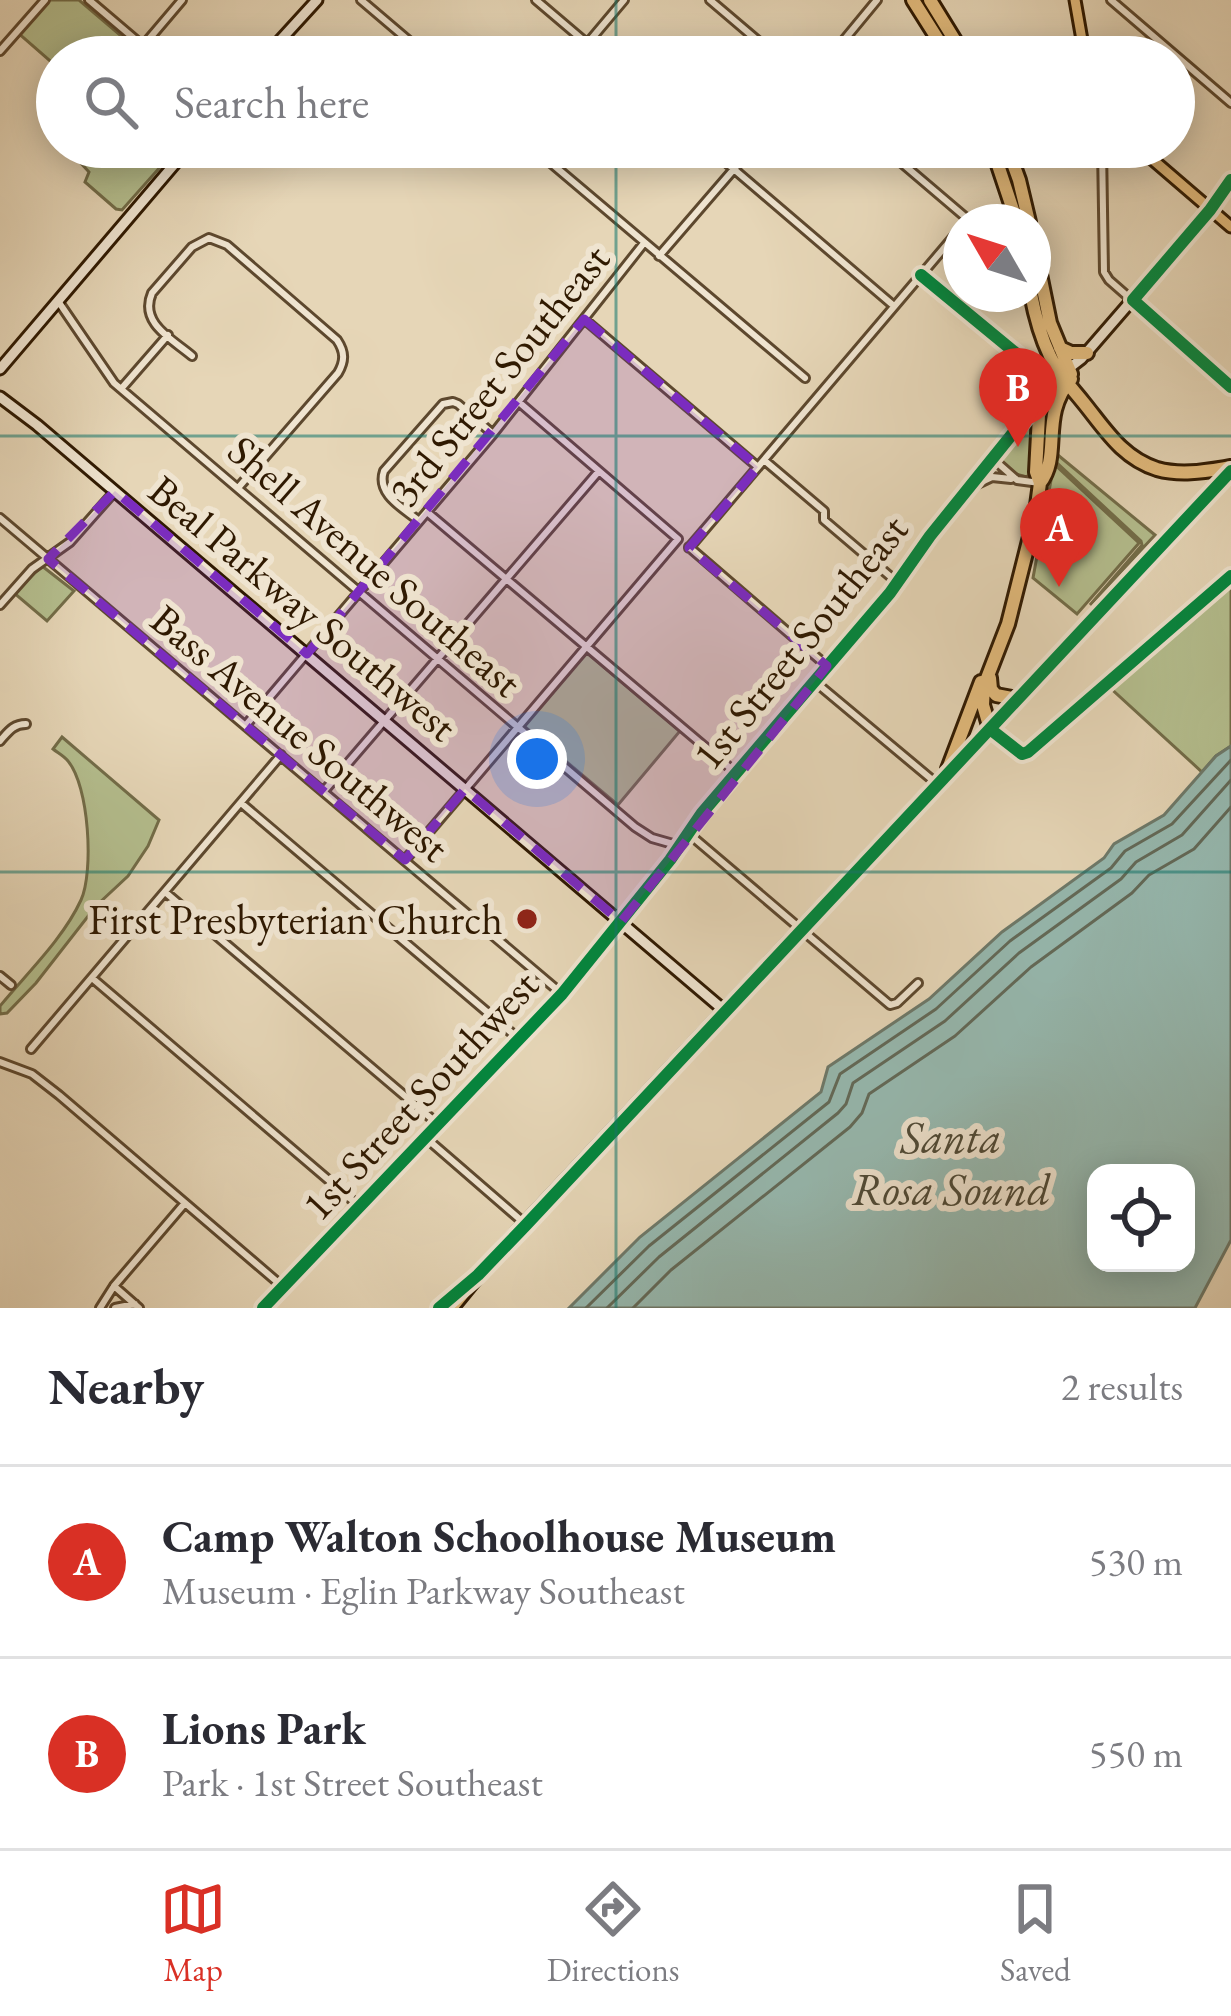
<!DOCTYPE html>
<html lang="en">
<head>
<meta charset="utf-8">
<style>
	body { margin:0; font-family:"EB Garamond",serif; background:#f7f7f7; color:#2b2b33 }
	.controls { position:absolute; right:36px; bottom:36px; display:grid; overflow:hidden; border-radius:24px; box-shadow:0 6px 30px #0003 }
	.controls button { width:108px; height:108px; display:grid; place-items:center; padding:0; border:0; border-bottom:3px solid #e1e1e2; background:#fff; color:#2b2b33; font:60px sans-serif }
	.compass { position:absolute; left:943px; top:204px; width:108px; height:108px; border-radius:50%; background:#fff; box-shadow:0 6px 30px #0003; rotate:309deg }
	.you { position:absolute; left:537px; top:759px; width:42px; height:42px; margin:-30px; border:9px solid #fff; border-radius:50%; background:#1a73e8; box-shadow:0 0 0 18px #1a73e833 }
	.badge { display:grid; place-items:center; width:78px; height:78px; border-radius:50%; background:#d93025; color:#fff; font-size:39px; font-weight:700 }
	.pin { position:absolute; translate:-50% -99px; filter:drop-shadow(0 3px 6px #0008) }
	.pin::after { content:''; position:absolute; top:63px; width:42px; height:36px; background:inherit; clip-path:polygon(0 0,100% 0,50% 100%) }
	.list { margin:0; padding:0; list-style:none }
	h2 { display:flex; justify-content:space-between; align-items:center; height:156px; margin:0; padding:0 48px; font-size:51px }
	h2 small { font-size:39px; font-weight:400; color:#7c7c81 }
	.list li { display:grid; grid-template-columns:78px 1fr auto; gap:36px; align-items:center; box-sizing:border-box; height:192px; padding:0 48px; border-top:3px solid #e1e1e2 }
	.list b { display:block; font-size:45px; white-space:nowrap }
	.list p { margin:0; font-size:39px; white-space:nowrap; color:#7c7c81 }
	.list em { font-size:39px; font-style:normal; color:#7c7c81 }
	.icon { flex:none; width:66px; height:66px; fill:none; stroke:currentColor; stroke-width:2; stroke-linecap:round; stroke-linejoin:round }
	.map { position:relative; flex:none; width:1231px; height:1308px; overflow:hidden }
	.search { position:absolute; background:#fff; box-shadow:0 6px 30px #0003; left:36px; right:36px; top:36px; height:132px; display:flex; align-items:center; gap:30px; box-sizing:border-box; padding:0 42px; border-radius:66px; color:#7c7c81; font-size:45px }
	.sheet { height:540px; background:#fff }
	nav { display:flex; justify-content:space-around; align-items:center; box-sizing:border-box; height:168px; border-top:3px solid #e1e1e2; background:#fff; font-size:33px; color:#7c7c81 }
	nav a { display:grid; justify-items:center; gap:6px }
	nav .on { color:#d93025 }
	.map>svg:first-child { display:block }
</style>
</head>
<body>
<div class="map">
<svg width="1231" height="1308" viewBox="0 0 1231 1308">
	<rect width="100%" height="100%" fill="#e6d6b7"/>
	<filter id="stains"><feTurbulence type="fractalNoise" baseFrequency=".00167" numOctaves="4"/><feColorMatrix values="0 0 0 0 .2 0 0 0 0 .09 0 0 0 0 .02 0 0 0 .5 -.17"/></filter>
	<radialGradient id="worn" r=".72"><stop offset=".6" stop-color="#630" stop-opacity="0"/><stop offset="1" stop-color="#630" stop-opacity=".3"/></radialGradient>
	<!-- green -->
	<path fill="#b4be8e" stroke="#726c48" stroke-width="3" d="M 49,0 L 79,0 L 146,57 L 57,57 L 57,67 L 18,33 Z
		M 66,147 L 178,147 L 122,210 L 116,209 L 85,182 L 89,172 Z
		M 1035,408 L 1038,409 L 1032,473 L 1026,477 L 1010,472 L 996,458 Z
		M 1053,451 L 1155,535 L 1090,605 L 1142,545 L 1141,541 L 1057,463 L 1053,463 Z
		M 1054,464 L 1139,543 L 1077,614 L 1033,578 Z
		M 42,566 L 74,591 L 47,621 L 14,593 Z
		M 1231,576 L 1231,746 L 1216,756 L 1202,772 L 1106,684 Z
		M 586,652 L 680,731 L 618,805 L 524,726 Z
		M 62,737 L 159,820 L 148,846 L 128,876 L 96,906 L 36,983 L 7,1013 L 0,1014 L 0,1006 C 27,973 63,939 81,900 C 94,871 89,786 68,761 C 64,756 58,753 53,749 Z"/>
	<!-- water -->
	<path fill="#96b9b0" stroke="#6d796a" stroke-width="3" fill-rule="evenodd" d="M 1231,746 L 1231,1240 L 1195,1308 L 569,1308 L 640,1237 L 821,1092 L 828,1067 L 929,999 L 1002,932 L 1104,858 L 1114,844 L 1164,815 L 1216,756 ZM 1186,1173 L 1186,1263 L 1096,1263 L 1096,1173 Z"/>
	<g fill="none" stroke-linecap="round" stroke-linejoin="round">
		<!-- shore -->
		<path stroke="#626958" stroke-width="3" d="M 586,1308 L 649,1246 L 829,1102 L 840,1074 L 936,1009 L 1010,941 L 1111,868 L 1125,851 L 1172,824 L 1231,760
			M 607,1308 L 659,1257 L 838,1113 L 846,1104 L 853,1083 L 945,1021 L 1019,953 L 1121,879 L 1136,862 L 1182,835 L 1231,780
			M 633,1308 L 671,1270 L 850,1127 L 862,1113 L 869,1094 L 955,1036 L 1031,967 L 1132,893 L 1149,875 L 1194,849 L 1231,807"/>
		<defs>
			<path id="street" d="M 89,0 L 156,57
				M 361,0 L 428,57
				M 536,0 L 603,57
				M 710,0 L 777,57
				M 1111,0 L 1231,103
				M 143,46 L 182,0
				M 0,51 L 45,0
				M 576,57 L 624,0
				M 830,57 L 877,0
				M 532,147 L 805,378
				M 708,147 L 894,306
				M 883,147 L 971,222
				M 1102,147 L 1104,272 L 1109,280 L 1231,387
				M 1210,210 L 1231,180
				M 659,256 L 753,147
				M 58,301 L 114,383 L 635,827 L 652,838 L 680,846
				M 584,319 L 758,467
				M 192,356 C 172,339 139,323 152,293 L 192,247 L 209,238 L 227,245 L 337,340 C 345,352 345,361 338,373 L 238,488
				M 121,389 L 168,335
				M 520,403 L 678,539
				M 992,458 L 1017,480 L 1040,483
				M 764,460 L 824,511 L 824,520 L 898,583
				M 973,486 L 992,477 L 1011,479
				M 427,512 L 736,773
				M 0,518 L 562,994
				M 419,521 C 403,508 376,494 384,471 L 443,404 L 453,402 L 458,404 L 493,434
				M 689,547 L 827,666
				M 689,548 L 961,228
				M 0,605 L 32,569 L 70,542 L 115,491
				M 814,681 L 936,783
				M 246,725 L 493,434 L 644,243
				M 993,731 L 1022,754 L 1028,752 L 1231,576
				M 0,741 C 8,732 13,724 26,724
				M 324,791 L 599,471
				M 241,803 L 520,1040
				M 688,833 L 890,1005 L 897,1003 L 918,983
				M 405,860 L 678,539
				M 165,892 L 439,1125
				M 0,976 L 11,985
				M 92,978 L 359,1206
				M 31,1049 L 281,755
				M 0,1062 L 32,1074 L 59,1095 L 282,1286
				M 426,1138 L 523,1222
				M 114,1286 L 139,1308
				M 100,1308 L 114,1286 L 185,1203
				M 115,1308 L 135,1304
				M 263,1308 L 562,994 L 670,860 L 702,813 L 890,593 L 930,536 L 1030,412 L 1035,399 L 1035,369 L 921,275"/>
			<path id="secondary" d="M 265,57 L 317,0
				M 0,369 L 189,147
				M 1068,369 L 1081,359 L 1210,210
				M 0,397 L 37,425 L 726,1012"/>
			<path id="primary" d="M 1075,0 L 1085,57
				M 1138,147 L 1231,227"/>
			<path id="highway" d="M 913,0 L 949,57
				M 930,0 L 965,57
				M 992,147 L 1017,222
				M 1007,147 L 1019,180 L 1029,222
				M 1033,240 L 1050,323 L 1071,374
				M 1031,294 C 1035,315 1041,337 1050,356 C 1058,374 1071,387 1083,402 C 1105,429 1122,458 1157,469 C 1182,476 1206,471 1231,467
				M 1060,348 L 1071,353 L 1087,353
				M 1040,483 C 1062,455 1039,416 1071,379
				M 990,678 L 991,689 L 996,695 L 1017,699
				M 990,729 L 983,705 L 984,686 L 1008,624 L 1036,513 L 1040,483 L 1036,472 L 1039,415 L 1050,390 L 1068,369
				M 948,769 L 981,682
				M 451,1308 L 478,1275 L 1231,471"/>
		</defs>
		<!-- street casing -->
		<use href="#street" stroke="#5d482e" stroke-width="12"/>
		<!-- secondary casing -->
		<use href="#secondary" stroke="#2f1901" stroke-width="15"/>
		<!-- primary casing -->
		<use href="#primary" stroke="#2f1901" stroke-width="15"/>
		<!-- highway casing -->
		<use href="#highway" stroke="#2f1901" stroke-width="18"/>
		<!-- street -->
		<use href="#street" stroke="#efe4d0" stroke-width="6"/>
		<!-- secondary -->
		<use href="#secondary" stroke="#efe4d0" stroke-width="9"/>
		<!-- primary -->
		<use href="#primary" stroke="#e3bb7c" stroke-width="9"/>
		<!-- highway -->
		<use href="#highway" stroke="#e3bb7c" stroke-width="12"/>
		<defs>
			<path id="cycleway" d="M 1231,180 L 1210,210 L 1133,300 L 1231,387
				M 990,729 L 1022,754 L 1028,752 L 1231,576
				M 263,1308 L 562,994 L 670,860 L 702,813 L 890,593 L 930,536 L 1030,412 L 1035,399 L 1035,369 L 921,275
				M 439,1308 L 478,1275 L 526,1225 L 1231,471"/>
		</defs>
		<!-- cycleway casing -->
		<use href="#cycleway" stroke="#efe4d0" stroke-width="20"/>
		<!-- cycleway -->
		<use href="#cycleway" stroke="#00873e" stroke-width="12"/>
	</g>
	<!-- marked area -->
	<path fill="#7b2cbf" fill-opacity="0.2" stroke="#7b2cbf" stroke-width="9" stroke-dasharray="24 15" stroke-linejoin="round" d="M 584,319 L 758,467 L 689,548 L 827,666 L 621,922 L 465,789 L 405,860 L 48,559 L 115,491 L 307,654 Z"/>
	<!-- grid -->
	<path fill="none" stroke="#0f766e" stroke-width="3" stroke-opacity="0.55" d="M 616,0 L 616,57M 616,147 L 616,1308M 0,436 L 1231,436M 0,872 L 1231,872"/>
	<!-- markers -->
	<circle fill="#8f2418" stroke="#efe4d0" stroke-width="4.5" cx="527" cy="919" r="12"/>
	<g text-anchor="middle" dominant-baseline="central" stroke-width="12" stroke-linejoin="round" paint-order="stroke">
		<!-- street labels -->
		<g font-size="42" fill="#2f1901" stroke="#efe4d0">
			<text transform="translate(499 375) rotate(-51)">3rd Street Southeast</text>
			<text transform="translate(375 566) rotate(41)">Shell Avenue Southeast</text>
			<text transform="translate(303 608) rotate(40)">Beal Parkway Southwest</text>
			<text transform="translate(800 642) rotate(-51)">1st Street Southeast</text>
			<text transform="translate(300 733) rotate(40)">Bass Avenue Southwest</text>
			<text transform="translate(420 1095) rotate(-47)">1st Street Southwest</text>
		</g>
		<!-- poi labels -->
		<g font-size="42" fill="#2f1901" stroke="#efe4d0" text-anchor="end">
			<text x="503" y="919">First Presbyterian Church</text>
		</g>
		<!-- water labels -->
		<g font-size="45" font-style="italic" fill="#4e4936" stroke="#efe4d0">
			<text x="951" y="1137">Santa<tspan x="951" dy="52">Rosa Sound</tspan></text>
		</g>
	</g>
	<rect width="100%" height="100%" filter="url(#stains)"/>
	<rect width="100%" height="100%" fill="url(#worn)"/>
</svg>
<div class="controls">
<button><svg class="icon" aria-label="locate" viewBox="0 0 24 24"><circle cx="12" cy="12" r="6"/><path d="M12 2v4M12 18v4M2 12h4M18 12h4"/></svg></button>
</div>
<svg class="compass" viewBox="-18 -18 36 36"><path d="M0-13l5 13h-10z" fill="#e53935"/><path d="M0 13l5-13h-10z" fill="#7c7c81"/></svg>
<div class="you"></div>
<div class="pin badge" style="left:1059px;top:587px">A</div>
<div class="pin badge" style="left:1018px;top:447px">B</div>
<div class="search"><svg class="icon" aria-label="search" viewBox="0 0 24 24"><circle cx="10" cy="10" r="6"/><path d="M15 15l6 6"/></svg>Search here</div>
</div>
<section class="sheet">
<h2>Nearby<small>2 results</small></h2>
<ul class="list">
<li><span class="badge">A</span><div><b>Camp Walton Schoolhouse Museum</b><p>Museum · Eglin Parkway Southeast</p></div><em>530 m</em></li>
<li><span class="badge">B</span><div><b>Lions Park</b><p>Park · 1st Street Southeast</p></div><em>550 m</em></li>
</ul>
</section>
<nav>
<a class="on"><svg class="icon" aria-label="map" viewBox="0 0 24 24"><path d="M3 6l6-2 6 2 6-2v14l-6 2-6-2-6 2zM9 4v14M15 6v14"/></svg>Map</a>
<a><svg class="icon" aria-label="directions" viewBox="0 0 24 24"><path d="M12 3l9 9-9 9-9-9zM9 14v-3h6M13 9l2 2-2 2"/></svg>Directions</a>
<a><svg class="icon" aria-label="saved" viewBox="0 0 24 24"><path d="M7 4h10v16l-5-4-5 4z"/></svg>Saved</a>
</nav>
</body>
</html>
